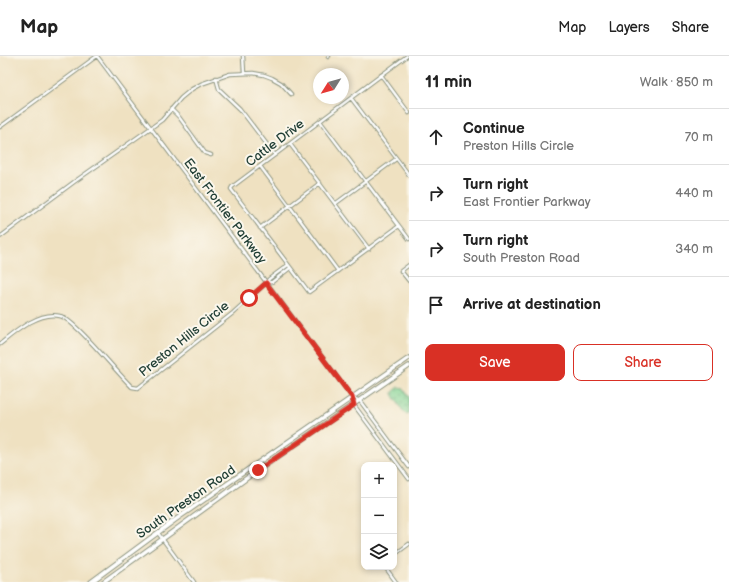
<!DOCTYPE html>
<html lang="en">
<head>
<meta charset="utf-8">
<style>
	body { margin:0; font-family:"Balsamiq Sans",sans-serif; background:#f6f6f6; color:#222 }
	.controls { position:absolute; right:12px; bottom:12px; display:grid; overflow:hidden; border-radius:8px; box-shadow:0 2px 6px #0003 }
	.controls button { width:36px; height:36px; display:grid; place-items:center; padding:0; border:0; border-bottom:1px solid #e0e0e0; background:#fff; color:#222; font:20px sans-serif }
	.compass { position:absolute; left:313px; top:12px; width:36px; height:36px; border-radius:50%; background:#fff; box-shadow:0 2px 6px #0003; rotate:233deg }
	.stop { position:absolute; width:12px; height:12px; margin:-9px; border:3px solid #d93025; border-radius:50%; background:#fff }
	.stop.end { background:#d93025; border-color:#fff; box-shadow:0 1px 4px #0008 }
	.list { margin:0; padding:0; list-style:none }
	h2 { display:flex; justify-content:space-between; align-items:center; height:52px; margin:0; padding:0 16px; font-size:17px }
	h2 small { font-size:13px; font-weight:400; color:#767676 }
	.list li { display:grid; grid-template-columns:26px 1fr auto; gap:12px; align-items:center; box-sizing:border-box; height:56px; padding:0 16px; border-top:1px solid #e0e0e0 }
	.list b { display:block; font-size:15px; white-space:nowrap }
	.list p { margin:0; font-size:13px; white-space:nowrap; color:#767676 }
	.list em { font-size:13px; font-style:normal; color:#767676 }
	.actions { display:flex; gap:8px; padding:12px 16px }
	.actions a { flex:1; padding:9px 0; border:1px solid #d93025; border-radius:8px; text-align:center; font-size:14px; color:#d93025 }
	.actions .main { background:#d93025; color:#fff }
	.icon { flex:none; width:22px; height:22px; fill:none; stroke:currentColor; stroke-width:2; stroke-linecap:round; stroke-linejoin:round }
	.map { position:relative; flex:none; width:409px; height:526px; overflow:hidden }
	header { display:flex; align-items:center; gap:24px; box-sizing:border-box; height:56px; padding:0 20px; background:#fff; border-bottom:1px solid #e0e0e0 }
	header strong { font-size:19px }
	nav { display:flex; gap:22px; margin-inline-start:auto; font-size:14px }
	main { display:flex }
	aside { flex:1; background:#fff }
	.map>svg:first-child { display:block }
</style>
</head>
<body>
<header>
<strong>Map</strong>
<nav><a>Map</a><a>Layers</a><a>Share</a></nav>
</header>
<main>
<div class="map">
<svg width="409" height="526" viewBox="0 0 409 526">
	<defs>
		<pattern id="grass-dots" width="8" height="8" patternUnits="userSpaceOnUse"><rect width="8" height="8" fill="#82d393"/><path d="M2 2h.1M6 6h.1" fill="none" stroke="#6aac79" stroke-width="1.8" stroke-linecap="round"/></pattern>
	</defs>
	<rect width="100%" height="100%" fill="#fbf7ec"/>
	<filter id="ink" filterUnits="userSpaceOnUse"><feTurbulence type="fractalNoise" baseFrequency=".025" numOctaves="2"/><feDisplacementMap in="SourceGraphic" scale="8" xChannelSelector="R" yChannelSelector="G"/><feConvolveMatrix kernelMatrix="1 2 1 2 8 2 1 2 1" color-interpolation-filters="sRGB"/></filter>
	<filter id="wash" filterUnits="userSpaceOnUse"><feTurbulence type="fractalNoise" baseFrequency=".012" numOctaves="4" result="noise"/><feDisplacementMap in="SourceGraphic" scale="16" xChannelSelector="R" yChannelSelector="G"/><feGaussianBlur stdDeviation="0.9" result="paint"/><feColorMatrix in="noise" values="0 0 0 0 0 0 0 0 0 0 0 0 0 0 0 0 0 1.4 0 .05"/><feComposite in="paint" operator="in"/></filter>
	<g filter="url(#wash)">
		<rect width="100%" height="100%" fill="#efe1c1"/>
		<!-- grass -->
		<path fill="url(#grass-dots)" stroke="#508864" d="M 399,331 L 403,332 L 409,341 L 409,358 L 407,359 C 403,357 396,343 393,338 L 393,336 Z"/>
	</g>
	<g filter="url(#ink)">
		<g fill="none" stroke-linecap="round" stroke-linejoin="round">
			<defs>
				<path id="minor" d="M 97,0 L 352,341 L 354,349 L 409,423
					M 243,0 L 244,17
					M 328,1 L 329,0
					M 381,19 L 409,57
					M 216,22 L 219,33 L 240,53 L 275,99
					M 351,42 L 409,119
					M 171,53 L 179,61 L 205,97 L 211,99
					M 320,65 L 409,183
					M 0,71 L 97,0
					M 290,88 L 369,193
					M 260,110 L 338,215
					M 335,148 L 396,103
					M 399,170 L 309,236 L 231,133 L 232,131 L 407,0
					M 260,172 L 320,127
					M 0,181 L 74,126 L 162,64 L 181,42 L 192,33 L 201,28 L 230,18 L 253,17 L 264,19 L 272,22 L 281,27 L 291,38
					M 409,209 L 401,215 L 409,225
					M 266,227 L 272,226 L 290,212
					M 0,288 C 15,276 39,255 60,260 C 74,263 118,318 132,331 L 138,332 L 233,257 L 266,227 L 269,223 L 288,209
					M 352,341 L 360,345 L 409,411
					M 158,477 L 194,526
					M 394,499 L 409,488
					M 385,511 L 396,526"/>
				<path id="major" d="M 91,526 L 175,464 L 409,302
					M 103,526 L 247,422 L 409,310"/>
			</defs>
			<!-- minor casing -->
			<use href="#minor" stroke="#878f7a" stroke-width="4.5"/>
			<!-- major casing -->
			<use href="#major" stroke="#878f7a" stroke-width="5.5"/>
			<!-- minor -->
			<use href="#minor" stroke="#fff" stroke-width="2.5"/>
			<!-- major -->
			<use href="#major" stroke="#fff" stroke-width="3.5"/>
		</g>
	</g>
	<g fill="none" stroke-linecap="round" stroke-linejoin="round" filter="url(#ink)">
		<!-- route -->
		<path stroke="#d93025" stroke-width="5" d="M 249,242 L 266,227 L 352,341 L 354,349 L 258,414"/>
	</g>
	<g text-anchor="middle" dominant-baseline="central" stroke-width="4" stroke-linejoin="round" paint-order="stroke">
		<!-- street labels -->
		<g font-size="13" fill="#1f3d34" stroke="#fbf7ec">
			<text transform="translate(275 87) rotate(-37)">Cattle Drive</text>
			<text transform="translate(225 155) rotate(53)">East Frontier Parkway</text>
			<text transform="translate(184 283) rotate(-39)">Preston Hills Circle</text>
			<text transform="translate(186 446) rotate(-35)">South Preston Road</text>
		</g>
	</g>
</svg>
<div class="controls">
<button>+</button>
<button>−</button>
<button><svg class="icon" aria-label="layers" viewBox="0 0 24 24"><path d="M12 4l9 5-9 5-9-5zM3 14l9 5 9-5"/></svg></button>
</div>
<svg class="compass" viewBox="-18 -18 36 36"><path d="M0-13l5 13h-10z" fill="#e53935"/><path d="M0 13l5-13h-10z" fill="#767676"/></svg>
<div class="stop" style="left:249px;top:242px"></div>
<div class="stop end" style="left:258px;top:414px"></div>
</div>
<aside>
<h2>11 min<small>Walk · 850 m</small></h2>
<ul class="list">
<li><svg class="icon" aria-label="ahead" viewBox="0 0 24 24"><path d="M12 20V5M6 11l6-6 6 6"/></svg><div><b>Continue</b><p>Preston Hills Circle</p></div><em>70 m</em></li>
<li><svg class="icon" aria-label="right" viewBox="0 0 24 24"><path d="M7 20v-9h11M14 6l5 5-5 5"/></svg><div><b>Turn right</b><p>East Frontier Parkway</p></div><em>440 m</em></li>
<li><svg class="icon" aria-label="right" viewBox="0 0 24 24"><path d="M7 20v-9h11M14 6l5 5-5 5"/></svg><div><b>Turn right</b><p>South Preston Road</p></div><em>340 m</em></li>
<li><svg class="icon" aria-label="arrive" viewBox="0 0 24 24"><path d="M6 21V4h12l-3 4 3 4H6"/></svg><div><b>Arrive at destination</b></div></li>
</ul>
<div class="actions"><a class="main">Save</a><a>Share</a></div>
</aside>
</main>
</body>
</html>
